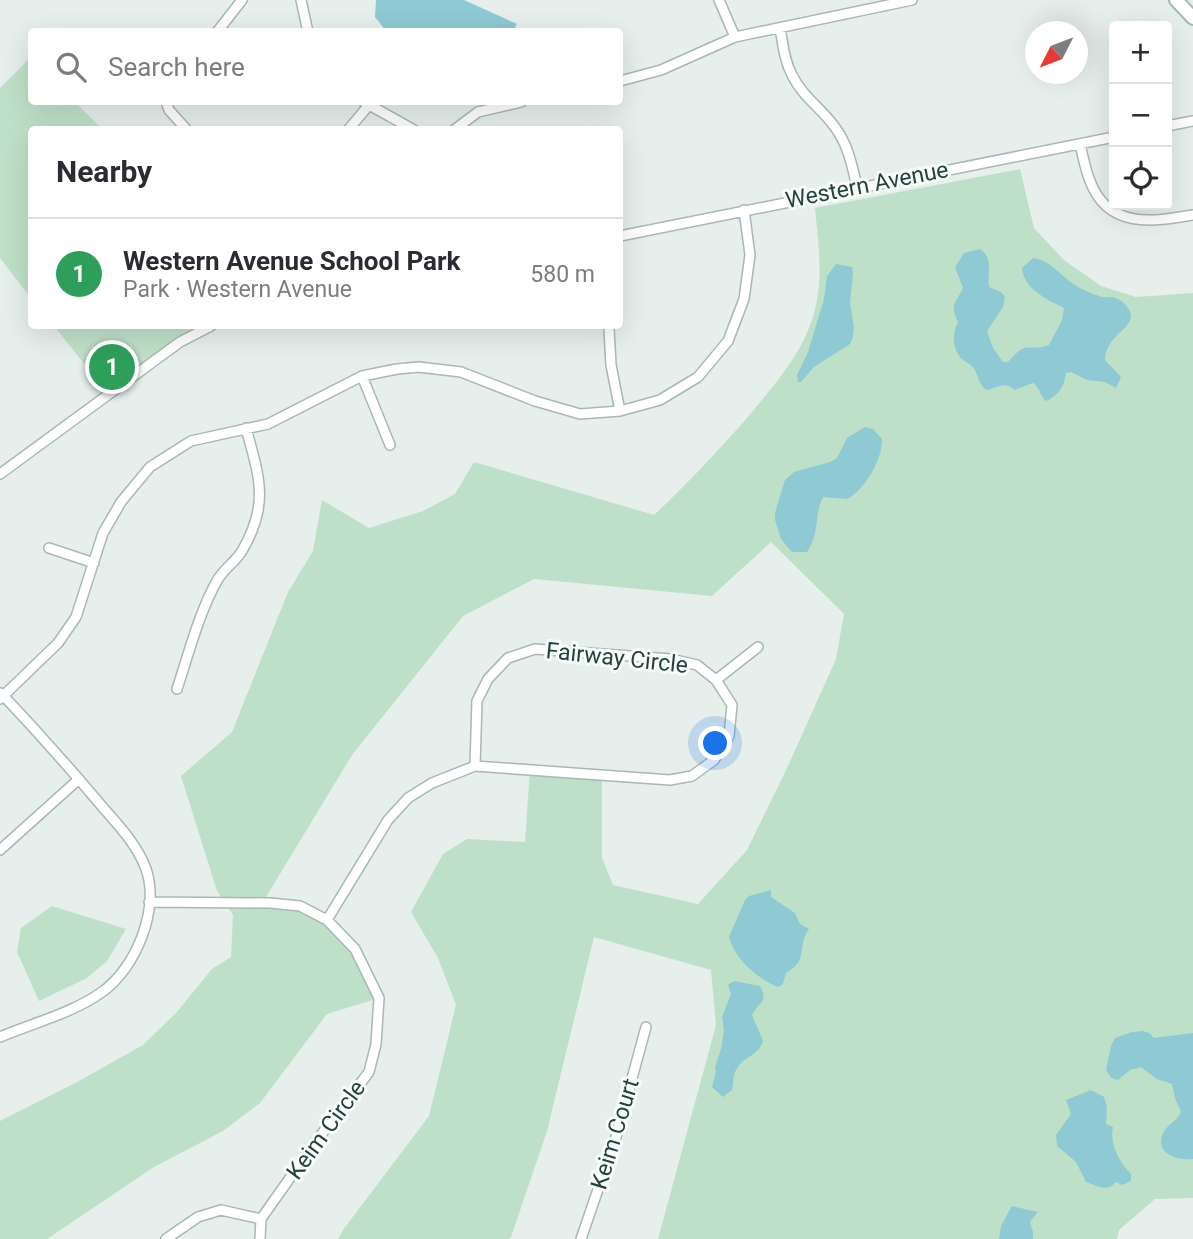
<!DOCTYPE html>
<html lang="en">
<head>
<meta charset="utf-8">
<style>
	body { margin:0; font-family:Roboto,sans-serif; background:#f7f7f7; color:#2b2b33 }
	.controls { position:absolute; right:21px; top:21px; display:grid; overflow:hidden; border-radius:7px; box-shadow:0 7px 28px #0002 }
	.controls button { width:63px; height:63px; display:grid; place-items:center; padding:0; border:0; border-bottom:2px solid #e1e1e2; background:#fff; color:#2b2b33; font:35px sans-serif }
	.compass { position:absolute; left:1025px; top:21px; width:63px; height:63px; border-radius:50%; background:#fff; box-shadow:0 7px 28px #0002; rotate:228deg }
	.you { position:absolute; left:716px; top:744px; width:24px; height:24px; margin:-18px; border:5px solid #fff; border-radius:50%; background:#1a73e8; box-shadow:0 0 0 10px #1a73e833 }
	.badge { display:grid; place-items:center; width:46px; height:46px; border-radius:50%; background:#d93025; color:#fff; font-size:23px; font-weight:700 }
	.pin { position:absolute; translate:-50% -50%; border:4px solid #fff; box-shadow:0 2px 7px #0006 }
	.list { margin:0; padding:0; list-style:none }
	h2 { display:flex; justify-content:space-between; align-items:center; height:91px; margin:0; padding:0 28px; font-size:30px }
	h2 small { font-size:23px; font-weight:400; color:#7c7c81 }
	.list li { display:grid; grid-template-columns:46px 1fr auto; gap:21px; align-items:center; box-sizing:border-box; height:112px; padding:0 28px; border-top:2px solid #e1e1e2 }
	.list b { display:block; font-size:26px; white-space:nowrap }
	.list p { margin:0; font-size:23px; white-space:nowrap; color:#7c7c81 }
	.list em { font-size:23px; font-style:normal; color:#7c7c81 }
	.icon { flex:none; width:38px; height:38px; fill:none; stroke:currentColor; stroke-width:2; stroke-linecap:round; stroke-linejoin:round }
	.map { position:relative; flex:none; width:1193px; height:1239px; overflow:hidden }
	.search { position:absolute; background:#fff; box-shadow:0 7px 28px #0002; left:28px; top:28px; width:595px; height:77px; display:flex; align-items:center; gap:18px; box-sizing:border-box; padding:0 24px; border-radius:7px; color:#7c7c81; font-size:26px }
	.panel { position:absolute; background:#fff; box-shadow:0 7px 28px #0002; left:28px; top:126px; width:595px; height:203px; border-radius:7px }
	.map>svg:first-child { display:block }
</style>
</head>
<body>
<div class="map">
<svg width="1193" height="1239" viewBox="0 0 1193 1239">
	<rect width="100%" height="100%" fill="#e6efeb"/>
	<!-- green -->
	<path fill="#bfe0c8" d="M 31,57 L 32,102 L 75,102 L 102,129 L 32,130 L 31,298 L 0,258 L 0,88 Z
		M 1020,169 L 1034,228 L 1064,260 L 1101,286 L 1136,297 L 1193,293 L 1193,1198 L 1155,1199 L 1119,1230 L 1117,1239 L 658,1239 L 716,1025 L 711,970 L 594,937 L 547,1131 L 511,1237 L 509,1239 L 338,1239 L 343,1230 L 429,1116 L 456,1005 L 438,958 L 411,912 L 443,854 L 467,839 L 525,842 L 530,769 L 602,775 L 602,858 L 613,885 L 698,904 L 747,850 L 788,766 L 836,659 L 844,614 L 771,542 L 712,596 L 534,579 L 463,616 L 352,755 L 263,902 C 275,903 289,903 301,907 C 345,922 361,960 379,998 L 327,1014 L 260,1103 L 223,1131 L 154,1167 L 47,1239 L 0,1239 L 0,1121 L 79,1081 L 143,1045 L 176,1013 L 212,969 L 231,957 L 233,915 L 217,891 L 181,776 L 232,732 L 288,592 L 313,551 L 322,500 L 369,528 L 423,511 L 455,494 L 474,462 L 654,515 C 687,484 717,452 747,418 C 775,384 807,349 816,305 C 823,273 818,241 815,208 Z
		M 54,326 L 202,326 L 171,343 L 106,391 Z
		M 52,906 L 126,929 L 107,961 L 87,978 L 39,1001 L 17,952 L 21,928 Z"/>
	<!-- water -->
	<path fill="#8ec9d4" d="M 376,0 L 464,0 L 517,24 L 513,31 L 386,31 L 375,17 Z
		M 980,249 C 994,258 987,273 989,287 L 1001,292 L 1005,297 L 1003,307 L 987,331 L 993,348 L 1003,362 L 1008,362 C 1028,338 1027,353 1049,345 L 1062,320 L 1064,308 C 1046,299 1024,289 1022,268 L 1033,258 C 1052,260 1064,281 1082,289 C 1088,292 1095,295 1102,297 C 1105,298 1109,297 1112,297 C 1120,298 1130,307 1131,315 C 1132,330 1106,335 1105,360 L 1121,377 L 1116,388 L 1105,382 L 1087,380 L 1071,372 L 1066,373 C 1064,387 1059,395 1046,401 C 1039,395 1040,387 1033,383 L 1014,390 C 1006,380 996,389 986,390 C 979,384 979,378 975,370 C 972,364 966,363 962,359 C 952,350 952,332 958,322 C 949,304 956,303 963,288 L 955,267 L 964,253 Z
		M 836,264 L 852,267 L 853,274 L 850,303 L 854,327 L 853,337 L 850,344 L 814,367 L 801,382 L 798,382 L 797,375 L 808,352 L 824,299 L 827,276 Z
		M 865,427 L 873,429 L 882,439 C 882,461 866,487 848,499 L 823,497 C 814,514 820,534 807,552 L 792,552 L 781,539 L 775,520 L 775,513 L 785,480 L 794,472 L 830,462 L 837,458 L 847,438 Z
		M 771,890 L 771,897 L 795,913 L 800,924 L 809,929 C 796,946 810,960 786,973 L 783,984 L 778,987 C 757,978 735,960 729,937 L 745,900 L 749,896 Z
		M 734,981 L 760,986 C 769,1003 759,1001 752,1015 L 763,1041 C 759,1055 745,1056 738,1067 C 732,1074 734,1082 732,1090 L 723,1097 L 712,1087 L 716,1071 L 715,1067 L 721,1049 L 724,1030 L 722,1017 L 731,994 L 728,985 Z
		M 1143,1031 L 1149,1033 L 1154,1038 L 1193,1033 L 1193,1159 C 1177,1161 1154,1153 1163,1133 C 1167,1124 1178,1121 1181,1112 L 1175,1098 L 1172,1084 L 1157,1079 L 1141,1067 L 1130,1070 L 1118,1080 L 1111,1078 L 1106,1070 L 1111,1046 L 1115,1038 L 1132,1032 Z
		M 1091,1090 L 1104,1097 L 1107,1107 L 1106,1124 L 1113,1127 C 1109,1144 1120,1163 1131,1174 L 1131,1181 L 1122,1185 L 1116,1182 C 1106,1193 1099,1186 1086,1182 L 1076,1162 L 1057,1146 L 1056,1135 L 1071,1114 L 1066,1100 Z
		M 1012,1206 L 1038,1212 L 1030,1222 L 1033,1232 L 1033,1239 L 999,1239 L 1001,1226 Z"/>
	<g fill="none" stroke-linecap="round" stroke-linejoin="round">
		<defs>
			<path id="street" d="M 301,0 L 308,32
				M 719,0 L 735,37
				M 780,28 C 783,44 784,60 792,75 C 802,96 821,108 834,126 C 848,144 852,165 857,187
				M 217,32 L 242,0
				M 620,81 L 661,70 L 735,37 L 912,0
				M 166,102 L 169,110 L 187,130
				M 364,102 L 414,130
				M 1167,126 L 1193,121
				M 348,130 L 369,105
				M 454,130 L 478,112 L 521,102
				M 1080,144 C 1083,156 1085,169 1090,181 C 1108,229 1152,222 1193,215
				M 620,236 L 1114,137
				M 609,329 L 611,365 L 620,411
				M 362,376 L 390,445
				M 0,474 L 180,342 L 211,326
				M 49,548 L 94,563
				M 716,680 L 758,647
				M 177,689 C 189,653 199,612 218,579 C 225,568 236,561 242,551 C 270,503 259,477 246,428
				M 0,699 L 58,643 L 76,617 L 103,533 L 121,502 L 150,467 L 191,441 L 268,424 L 362,376 L 397,369 L 419,367 L 461,372 L 535,401 L 580,414 L 620,411 L 660,400 L 698,377 L 728,341 L 744,299 L 750,255 L 744,210
				M 0,850 L 79,779
				M 149,902 L 270,903 L 300,906 L 327,920 L 355,949 L 379,998 L 376,1044 L 369,1072 L 311,1148 L 261,1219 L 260,1239
				M 327,920 L 388,820 L 408,798 L 432,783 L 475,766 L 670,780 L 692,776 L 714,760 L 729,736 L 732,705 L 716,680 L 697,665 L 671,659 L 535,649 L 508,658 L 488,679 L 477,701 L 475,766
				M 0,1037 C 33,1023 73,1013 102,992 C 136,968 160,909 146,869 C 137,844 117,824 100,804 C 68,766 35,729 1,693
				M 166,1239 L 198,1217 L 221,1210 L 261,1219
				M 581,1239 L 616,1137 L 646,1027"/>
			<path id="secondary" d="M 1176,0 L 1193,18"/>
		</defs>
		<!-- street casing -->
		<use href="#street" stroke="#a8b8b2" stroke-width="12"/>
		<!-- secondary casing -->
		<use href="#secondary" stroke="#a4bbb3" stroke-width="16"/>
		<!-- street -->
		<use href="#street" stroke="#fff" stroke-width="9"/>
		<!-- secondary -->
		<use href="#secondary" stroke="#fff" stroke-width="12"/>
	</g>
	<g text-anchor="middle" dominant-baseline="central" stroke-width="6" stroke-linejoin="round" paint-order="stroke">
		<!-- street labels -->
		<g font-size="23" fill="#24423a" stroke="#f7fbf9">
			<text transform="translate(867 185) rotate(-11)">Western Avenue</text>
			<text transform="translate(617 658) rotate(6)">Fairway Circle</text>
			<text transform="translate(326 1130) rotate(-54)">Keim Circle</text>
			<text transform="translate(615 1134) rotate(-73)">Keim Court</text>
		</g>
	</g>
</svg>
<div class="controls">
<button>+</button>
<button>−</button>
<button><svg class="icon" aria-label="locate" viewBox="0 0 24 24"><circle cx="12" cy="12" r="6"/><path d="M12 2v4M12 18v4M2 12h4M18 12h4"/></svg></button>
</div>
<svg class="compass" viewBox="-18 -18 36 36"><path d="M0-13l5 13h-10z" fill="#e53935"/><path d="M0 13l5-13h-10z" fill="#7c7c81"/></svg>
<div class="you"></div>
<div class="pin badge" style="left:112px;top:367px;background:#2e9e5b">1</div>
<div class="search"><svg class="icon" aria-label="search" viewBox="0 0 24 24"><circle cx="10" cy="10" r="6"/><path d="M15 15l6 6"/></svg>Search here</div>
<section class="panel">
<h2>Nearby<small></small></h2>
<ul class="list">
<li><span class="badge" style="background:#2e9e5b">1</span><div><b>Western Avenue School Park</b><p>Park · Western Avenue</p></div><em>580 m</em></li>
</ul>
</section>
</div>
</body>
</html>
